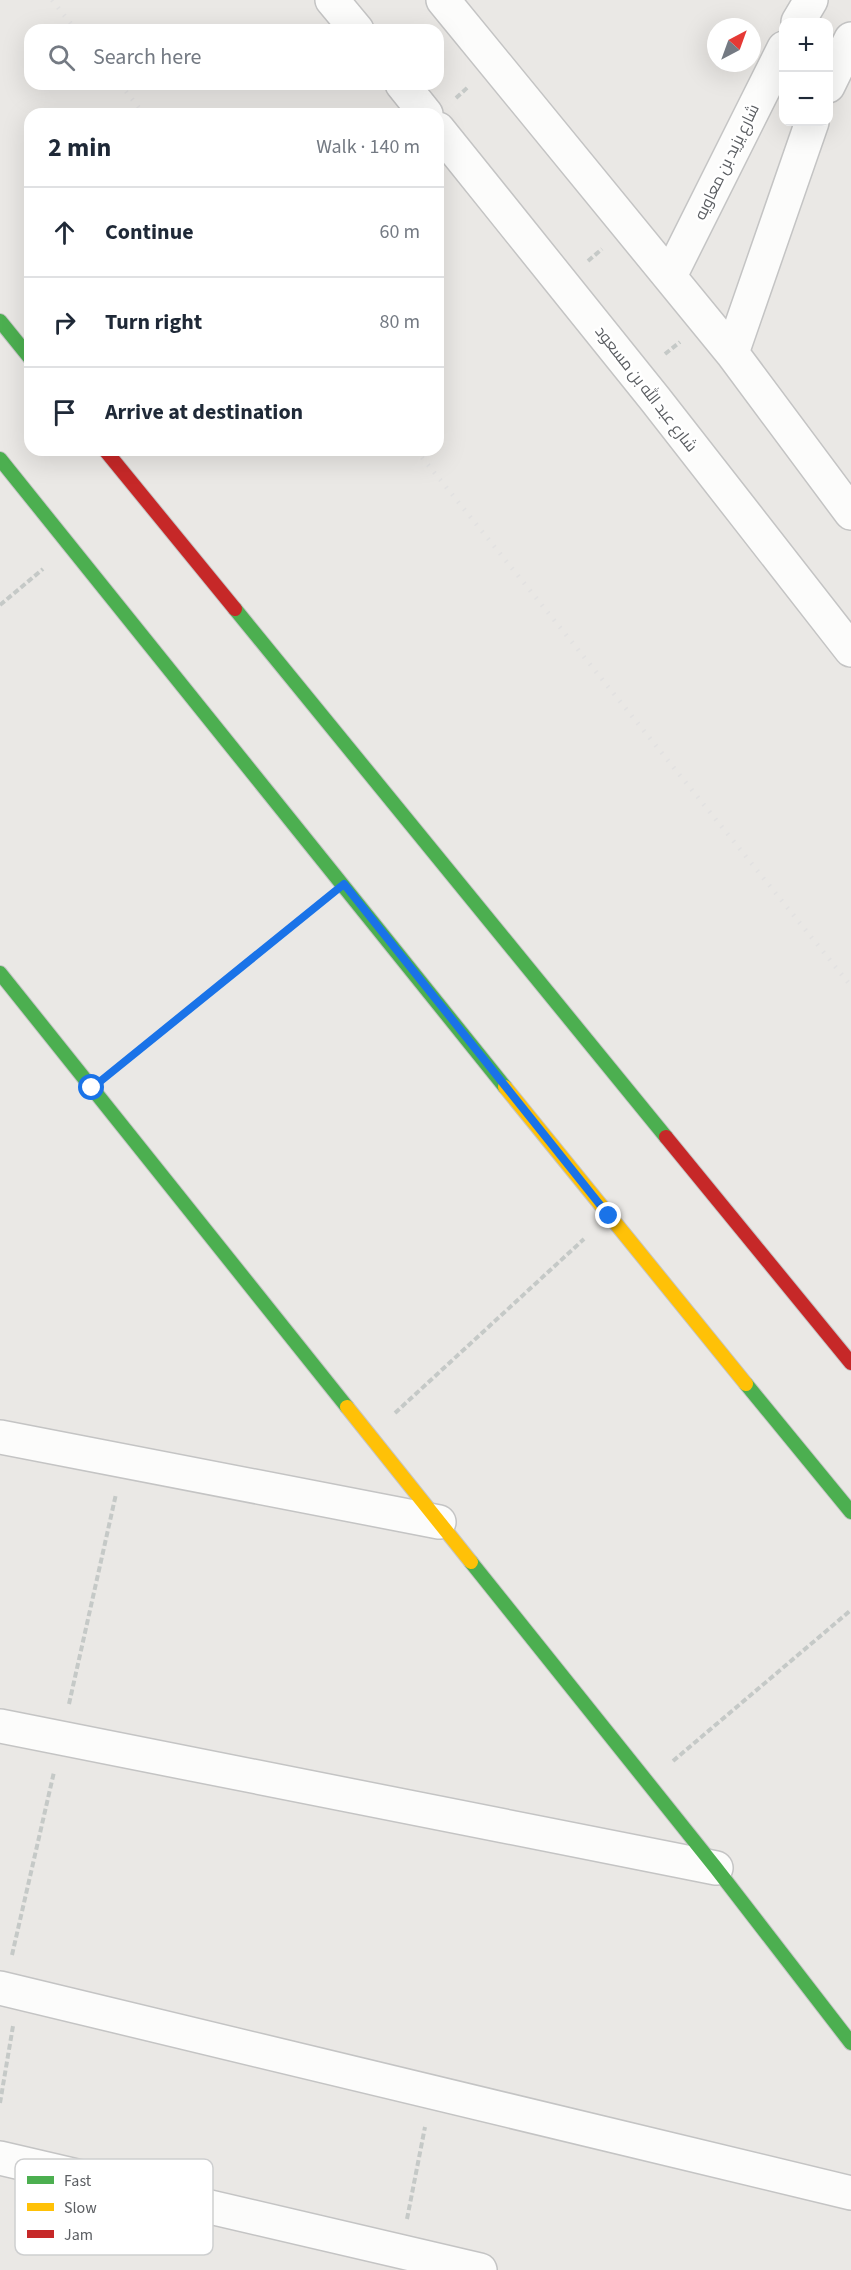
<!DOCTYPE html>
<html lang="en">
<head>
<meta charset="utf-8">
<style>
	body { margin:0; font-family:"Source Sans 3",Cairo,sans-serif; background:#f2f2f3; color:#1f2937 }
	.controls { position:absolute; right:18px; top:18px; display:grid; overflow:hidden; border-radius:12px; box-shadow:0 6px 24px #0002 }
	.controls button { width:54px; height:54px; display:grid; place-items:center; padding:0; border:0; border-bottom:2px solid #e0e1e3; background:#fff; color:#1f2937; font:30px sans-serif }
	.compass { position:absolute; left:707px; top:18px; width:54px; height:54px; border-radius:50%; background:#fff; box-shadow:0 6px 24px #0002; rotate:41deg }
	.stop { position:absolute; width:18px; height:18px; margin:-14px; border:4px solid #1a73e8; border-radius:50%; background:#fff }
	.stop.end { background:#1a73e8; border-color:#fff; box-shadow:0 2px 6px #0008 }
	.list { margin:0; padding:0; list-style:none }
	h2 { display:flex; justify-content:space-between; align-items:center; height:78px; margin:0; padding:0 24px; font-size:26px }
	h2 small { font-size:20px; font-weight:400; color:#747a83 }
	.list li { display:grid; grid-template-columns:39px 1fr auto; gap:18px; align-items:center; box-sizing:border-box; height:90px; padding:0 24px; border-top:2px solid #e0e1e3 }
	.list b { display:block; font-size:22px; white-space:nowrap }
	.list em { font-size:20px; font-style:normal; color:#747a83 }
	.icon { flex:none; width:33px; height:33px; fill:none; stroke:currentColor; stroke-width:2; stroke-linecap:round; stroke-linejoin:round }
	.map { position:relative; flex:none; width:851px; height:2270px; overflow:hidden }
	.search { position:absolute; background:#fff; box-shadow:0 6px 24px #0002; left:24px; top:24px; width:420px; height:66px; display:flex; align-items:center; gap:15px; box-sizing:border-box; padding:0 21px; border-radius:18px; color:#747a83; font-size:22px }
	.panel { position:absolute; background:#fff; box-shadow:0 6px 24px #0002; left:24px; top:108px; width:420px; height:348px; border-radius:18px }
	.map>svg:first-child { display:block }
</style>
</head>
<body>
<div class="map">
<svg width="851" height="2270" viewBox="0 0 851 2270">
	<rect width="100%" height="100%" fill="#eae8e5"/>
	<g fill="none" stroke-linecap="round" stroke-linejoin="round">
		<defs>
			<path id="street" d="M 332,0 L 357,30
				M 443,0 L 732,353 L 851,513
				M 798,22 L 811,0
				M 402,84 L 426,114
				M 828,86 L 851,39
				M 438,129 L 655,399 L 851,650
				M 670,276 L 784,48
				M 732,353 L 812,122
				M 0,1437 L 439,1522
				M 0,1726 L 716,1868
				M 0,1988 L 851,2193
				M 0,2158 L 480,2270"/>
			<path id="fast" d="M 0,321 L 30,358
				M 0,459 L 505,1087
				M 235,609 L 666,1137
				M 0,973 L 347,1407
				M 746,1384 L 851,1512
				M 471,1562 L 716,1868 L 851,2043"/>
			<path id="slow" d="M 505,1087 L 746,1384
				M 347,1407 L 471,1562"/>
			<path id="jam" d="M 105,450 L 235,609
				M 666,1137 L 851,1363"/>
		</defs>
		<!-- street casing -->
		<use href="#street" stroke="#c4c4c4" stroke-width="36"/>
		<!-- fast casing -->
		<use href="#fast" stroke="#c5c5c6" stroke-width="16"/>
		<!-- slow casing -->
		<use href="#slow" stroke="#c5c5c6" stroke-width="16"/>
		<!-- jam casing -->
		<use href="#jam" stroke="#c5c5c6" stroke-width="16"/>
		<!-- path -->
		<path stroke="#c5c9c7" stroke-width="4" stroke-dasharray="6 3" stroke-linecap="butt" d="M 456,98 L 468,87
			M 588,261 L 602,249
			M 665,354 L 680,342
			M 0,605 L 43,569
			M 118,1067 L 315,907
			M 395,1413 L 584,1239
			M 69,1704 L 116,1494
			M 673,1761 L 851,1610
			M 12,1955 L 54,1772
			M 0,2103 L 13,2026
			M 407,2219 L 425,2127"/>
		<!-- street -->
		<use href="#street" stroke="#fcfcfb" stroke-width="33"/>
		<!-- fast -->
		<use href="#fast" stroke="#4caf50" stroke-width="14"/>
		<!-- slow -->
		<use href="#slow" stroke="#ffc107" stroke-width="14"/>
		<!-- jam -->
		<use href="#jam" stroke="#c62828" stroke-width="14"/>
		<!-- rail -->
		<path stroke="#e2e1e1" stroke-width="4.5" stroke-dasharray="1.5 8" stroke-linecap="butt" d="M 52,0 L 76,30
			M 120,84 L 144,114
			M 416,450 L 851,986"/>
	</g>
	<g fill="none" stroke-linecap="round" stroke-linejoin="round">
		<!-- route -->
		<path stroke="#1a73e8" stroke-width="8" d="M 92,1088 L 344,884 L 609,1216"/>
	</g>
	<g text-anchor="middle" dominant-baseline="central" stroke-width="5" stroke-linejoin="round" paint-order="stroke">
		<!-- street labels -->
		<g font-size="16" fill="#5b5e62" stroke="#fff">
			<text transform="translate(727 162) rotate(-64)">شارع يزيد بن معاويه</text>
			<text transform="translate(646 389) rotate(52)">شارع عبد الله بن مسعود</text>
		</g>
	</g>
	<!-- legend -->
	<rect x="15" y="2159" width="198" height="96" rx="9" fill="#fff" stroke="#cecfd0" stroke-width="1.5"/>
	<rect x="27" y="2176" width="27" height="8" fill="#4caf50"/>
	<rect x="27" y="2203" width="27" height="8" fill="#ffc107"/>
	<rect x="27" y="2230" width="27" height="8" fill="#c62828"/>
	<g font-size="16" fill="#5b5e62">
		<text x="64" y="2186">Fast</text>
		<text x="64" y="2213">Slow</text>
		<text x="64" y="2240">Jam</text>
	</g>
</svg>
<div class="controls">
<button>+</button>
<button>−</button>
</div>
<svg class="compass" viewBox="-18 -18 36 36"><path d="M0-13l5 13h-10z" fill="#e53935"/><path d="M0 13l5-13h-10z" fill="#747a83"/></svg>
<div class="stop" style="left:92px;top:1088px"></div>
<div class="stop end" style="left:609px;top:1216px"></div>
<div class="search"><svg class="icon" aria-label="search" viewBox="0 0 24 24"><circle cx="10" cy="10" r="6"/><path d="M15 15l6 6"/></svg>Search here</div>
<section class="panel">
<h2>2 min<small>Walk · 140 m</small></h2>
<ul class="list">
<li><svg class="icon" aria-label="ahead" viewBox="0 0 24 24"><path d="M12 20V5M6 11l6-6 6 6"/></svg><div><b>Continue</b></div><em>60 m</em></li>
<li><svg class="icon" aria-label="right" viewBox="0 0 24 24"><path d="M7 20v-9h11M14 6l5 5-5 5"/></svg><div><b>Turn right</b></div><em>80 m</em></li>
<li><svg class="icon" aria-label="arrive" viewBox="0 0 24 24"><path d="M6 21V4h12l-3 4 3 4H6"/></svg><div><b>Arrive at destination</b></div></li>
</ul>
</section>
</div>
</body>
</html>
